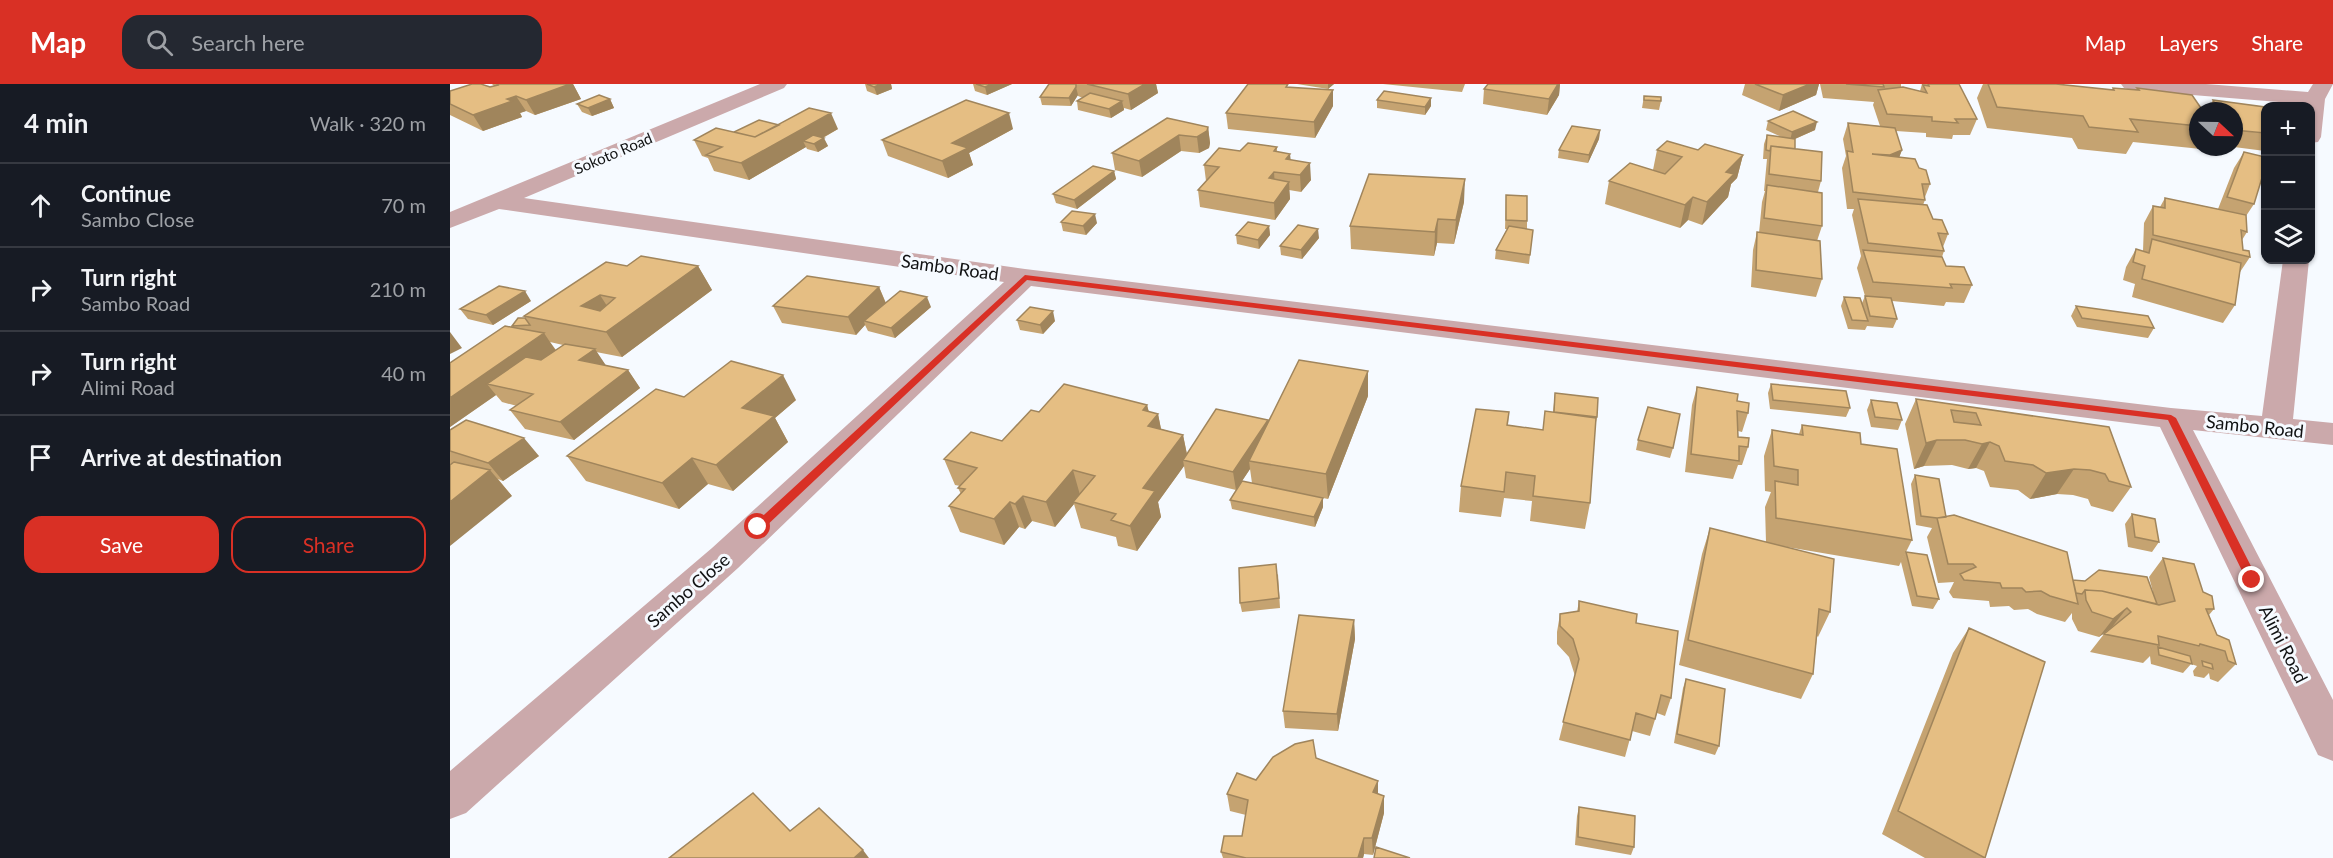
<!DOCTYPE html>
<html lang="en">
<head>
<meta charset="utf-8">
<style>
	body { margin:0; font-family:Lato,sans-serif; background:#242831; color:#f1f3f6 }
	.controls { position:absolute; right:18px; top:18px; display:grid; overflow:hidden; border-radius:12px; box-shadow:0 2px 4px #0004 }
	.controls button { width:54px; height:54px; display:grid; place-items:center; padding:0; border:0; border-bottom:2px solid #363941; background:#171b24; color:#f1f3f6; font:30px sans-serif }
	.compass { position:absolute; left:1739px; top:18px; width:54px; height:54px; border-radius:50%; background:#171b24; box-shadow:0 2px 4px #0004; rotate:112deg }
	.stop { position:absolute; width:18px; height:18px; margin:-14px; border:4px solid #d93025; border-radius:50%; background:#fff }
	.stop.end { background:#d93025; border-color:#fff; box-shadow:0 2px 6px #0008 }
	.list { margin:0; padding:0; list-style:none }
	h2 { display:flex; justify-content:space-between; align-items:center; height:78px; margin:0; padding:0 24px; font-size:26px }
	h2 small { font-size:20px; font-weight:400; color:#9ea1a6 }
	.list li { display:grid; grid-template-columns:39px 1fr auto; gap:18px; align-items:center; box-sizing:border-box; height:84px; padding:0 24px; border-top:2px solid #363941 }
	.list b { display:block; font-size:22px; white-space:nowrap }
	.list p { margin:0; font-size:20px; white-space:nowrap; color:#9ea1a6 }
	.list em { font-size:20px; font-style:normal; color:#9ea1a6 }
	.actions { display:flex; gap:12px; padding:18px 24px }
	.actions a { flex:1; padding:14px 0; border:2px solid #d93025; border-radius:18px; text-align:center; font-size:21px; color:#d93025 }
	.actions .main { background:#d93025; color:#fff }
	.icon { flex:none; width:33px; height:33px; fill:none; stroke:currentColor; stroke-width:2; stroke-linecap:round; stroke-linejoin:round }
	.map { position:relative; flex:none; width:1883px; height:774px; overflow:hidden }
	header { display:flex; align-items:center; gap:36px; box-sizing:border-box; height:84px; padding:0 30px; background:#d93025; color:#fff }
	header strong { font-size:28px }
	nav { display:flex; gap:33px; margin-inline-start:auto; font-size:21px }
	.search { width:420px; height:54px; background:#242831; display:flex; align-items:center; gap:15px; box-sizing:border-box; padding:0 21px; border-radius:18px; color:#9ea1a6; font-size:22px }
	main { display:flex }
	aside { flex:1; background:#171b24 }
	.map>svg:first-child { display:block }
</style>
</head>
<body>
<header>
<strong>Map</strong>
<div class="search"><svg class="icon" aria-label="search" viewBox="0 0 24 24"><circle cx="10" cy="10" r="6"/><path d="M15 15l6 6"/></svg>Search here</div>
<nav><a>Map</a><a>Layers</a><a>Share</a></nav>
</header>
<main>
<aside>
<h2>4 min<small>Walk · 320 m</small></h2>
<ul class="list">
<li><svg class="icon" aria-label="ahead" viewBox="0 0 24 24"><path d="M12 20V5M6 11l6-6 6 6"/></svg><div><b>Continue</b><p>Sambo Close</p></div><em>70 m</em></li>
<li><svg class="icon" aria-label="right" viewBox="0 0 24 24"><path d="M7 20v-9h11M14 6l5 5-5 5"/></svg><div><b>Turn right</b><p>Sambo Road</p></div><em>210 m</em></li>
<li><svg class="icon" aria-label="right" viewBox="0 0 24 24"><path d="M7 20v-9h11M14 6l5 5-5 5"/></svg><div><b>Turn right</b><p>Alimi Road</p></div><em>40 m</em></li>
<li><svg class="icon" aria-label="arrive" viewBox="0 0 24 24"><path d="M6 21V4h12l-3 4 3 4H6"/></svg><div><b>Arrive at destination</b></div></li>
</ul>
<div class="actions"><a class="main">Save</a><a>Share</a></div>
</aside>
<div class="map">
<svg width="1883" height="774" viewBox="0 0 1883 774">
	<rect width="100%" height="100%" fill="#f6faff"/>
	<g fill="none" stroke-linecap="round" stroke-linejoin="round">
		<!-- minor -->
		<path fill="#cba9ab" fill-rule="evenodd" d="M 310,0 L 337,0 L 334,4 L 74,114 L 575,185 L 1721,324 L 1812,332 L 1833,176 L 1859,176 L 1843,335 L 1883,339 L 1883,361 L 1743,346 L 1883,616 L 1883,677 L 1868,671 L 1710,343 L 581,202 L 288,484 L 16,729 L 0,735 L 0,687 L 262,464 L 554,198 L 49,125 L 0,144 L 0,128 Z
			M 1671,0 L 1756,0 L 1858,8 L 1863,0 L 1883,0 L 1875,15 L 1871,53 L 1868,58 L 1860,59 L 1860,22 L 1854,22 L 1854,20 L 1681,6 L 1674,4 Z"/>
	</g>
	<!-- wall -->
	<path fill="#c5a371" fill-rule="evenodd" d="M 42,0 L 123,0 L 131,15 L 85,31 L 76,27 L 70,29 L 72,33 L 33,47 L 0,31 L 0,7 L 40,3 L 44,2 Z
		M 415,0 L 441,0 L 442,5 L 427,11 L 417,7 Z
		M 523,0 L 562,0 L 537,11 L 525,7 Z
		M 599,0 L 706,0 L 708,9 L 681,26 L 674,24 L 674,26 L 661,34 L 628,26 L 627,17 L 633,14 L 628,12 L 628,11 L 621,22 L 592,21 L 590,13 Z
		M 847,0 L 884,0 L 878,5 Z
		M 933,0 L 1015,0 L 1012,8 Z
		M 1038,0 L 1110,0 L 1109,11 L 1097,31 L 1033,20 L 1034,5 Z
		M 1295,0 L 1369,0 L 1366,11 L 1329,27 L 1292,11 Z
		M 1370,0 L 1451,0 L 1451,3 L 1470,7 L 1472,0 L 1509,0 L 1527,35 L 1520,51 L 1503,51 L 1502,55 L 1476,53 L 1476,49 L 1446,47 L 1452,66 L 1449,73 L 1469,84 L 1480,100 L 1475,113 L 1475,116 L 1473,121 L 1483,135 L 1498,150 L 1493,163 L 1494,167 L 1492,173 L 1496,182 L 1522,201 L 1514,219 L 1496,218 L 1494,222 L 1442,217 L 1447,235 L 1443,244 L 1417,242 L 1415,246 L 1398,245 L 1391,222 L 1394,213 L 1412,219 L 1415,212 L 1407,184 L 1411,172 L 1402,131 L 1404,125 L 1397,125 L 1392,84 L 1396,72 L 1393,55 L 1398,39 L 1430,42 L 1423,21 L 1424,18 L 1373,14 Z
		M 1533,0 L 1606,0 L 1662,6 L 1663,4 L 1686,6 L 1687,4 L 1748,42 L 1748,63 L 1753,63 L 1751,65 L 1683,58 L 1676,70 L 1628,65 L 1622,54 L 1537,44 L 1527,14 Z
		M 840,3 L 883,22 L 865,54 L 778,45 L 776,29 Z
		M 1194,12 L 1211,17 L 1209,26 L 1192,24 Z
		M 160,15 L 164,24 L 142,32 L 132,28 L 127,20 Z
		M 927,16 L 981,22 L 975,31 L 927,24 Z
		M 1763,16 L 1815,23 L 1815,67 L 1784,63 L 1784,27 L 1757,27 Z
		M 1318,37 L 1365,46 L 1345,55 L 1345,65 L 1371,97 L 1368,108 L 1372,142 L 1367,157 L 1372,195 L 1366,213 L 1301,203 L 1303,166 L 1307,148 L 1309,149 L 1312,118 L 1315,107 L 1314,107 L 1317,75 L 1313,75 L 1314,60 L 1317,51 L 1332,53 L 1316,46 Z
		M 329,41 L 388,45 L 373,54 L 378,62 L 368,68 L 357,65 L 356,63 L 299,96 L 264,87 L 258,74 L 252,72 L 244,56 Z
		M 758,43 L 760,59 L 759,64 L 749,69 L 731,67 L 692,93 L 665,86 L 662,69 Z
		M 563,45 L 519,69 L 523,81 L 498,94 L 438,72 L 432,56 Z
		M 1150,46 L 1149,55 L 1138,79 L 1108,74 L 1109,66 Z
		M 827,63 L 827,67 L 841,76 L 861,96 L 851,108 L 839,106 L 840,115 L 825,136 L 750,123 L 748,106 L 756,97 L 754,81 L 790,67 Z
		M 1207,66 L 1248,66 L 1293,71 L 1287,94 L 1281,100 L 1278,113 L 1252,141 L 1238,136 L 1230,144 L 1155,120 L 1159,97 L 1203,86 Z
		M 1794,68 L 1804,120 L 1796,132 L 1797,148 L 1792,156 L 1793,166 L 1800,173 L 1790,188 L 1785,221 L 1773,239 L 1682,213 L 1685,200 L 1673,196 L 1676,183 L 1686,165 L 1693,167 L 1694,139 L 1703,122 L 1710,123 L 1715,114 L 1768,125 L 1784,84 Z
		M 664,87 L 666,95 L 627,125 L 606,119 L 603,110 Z
		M 1056,111 L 1077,137 L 1077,145 L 1083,146 L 1079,180 L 1045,175 L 1046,166 L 1057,145 L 1055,145 Z
		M 1014,118 L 1004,160 L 987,159 L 984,172 L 901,165 L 900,142 Z
		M 611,138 L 647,139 L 636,151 L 613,147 Z
		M 819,142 L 820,151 L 809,165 L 787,160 L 786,151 Z
		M 869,154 L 852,175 L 831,171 L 830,162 Z
		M 177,182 L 248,182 L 262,206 L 172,273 L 146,268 L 156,282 L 178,286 L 190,304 L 124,356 L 75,345 L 60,326 L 67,322 L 52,318 L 46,311 L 0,343 L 0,279 L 63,243 L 62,242 L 75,234 L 74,232 ZM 100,258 L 113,261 L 106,266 Z
		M 429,203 L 436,219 L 481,223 L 445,254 L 418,247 L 415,241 L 406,251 L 332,239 L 323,222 Z
		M 81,217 L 43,241 L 18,235 L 10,225 Z
		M 1626,222 L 1704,244 L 1698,254 L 1627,243 L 1621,232 Z
		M 567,236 L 605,237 L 593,250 L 570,246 Z
		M 1321,300 L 1400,324 L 1396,333 L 1320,325 L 1318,309 Z
		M 1247,303 L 1287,317 L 1298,329 L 1292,348 L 1288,347 L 1288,353 L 1298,363 L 1292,381 L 1288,381 L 1283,395 L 1235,388 L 1242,321 Z
		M 1105,309 L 1147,333 L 1145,343 L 1140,419 L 1135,445 L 1080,437 L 1082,417 L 1054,414 L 1051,433 L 1009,428 L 1011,402 L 1059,328 L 1058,341 L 1093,346 L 1103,328 Z
		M 918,312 L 878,415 L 873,414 L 873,423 L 865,443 L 782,425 L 780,416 L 786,406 L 736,394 L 734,382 L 708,418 L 711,433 L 687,467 L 668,462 L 666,453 L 631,444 L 624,420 L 605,443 L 582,437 L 575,445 L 569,443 L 554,461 L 510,448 L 499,422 L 511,410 L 508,404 L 510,402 L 505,401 L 494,375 L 552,357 L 589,328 L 697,321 L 699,328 L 708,330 L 711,345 L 733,351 L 737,370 L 819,338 ZM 800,385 L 802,399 L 792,397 Z
		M 234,313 L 346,316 L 325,334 L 338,358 L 283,407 L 258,400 L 229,425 L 136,397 L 117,372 Z
		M 1466,315 L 1659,343 L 1681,403 L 1663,428 L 1641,422 L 1638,415 L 1623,411 L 1607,410 L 1580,415 L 1568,406 L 1540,403 L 1534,387 L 1526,384 L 1518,385 L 1502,381 L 1474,382 L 1464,385 L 1455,340 Z
		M 1421,316 L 1452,336 L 1448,346 L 1421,343 L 1417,326 Z
		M 1352,341 L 1411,360 L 1462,456 L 1449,482 L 1331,462 L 1380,528 L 1368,553 L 1367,552 L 1363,590 L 1351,615 L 1229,581 L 1252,470 L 1260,444 L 1316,458 L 1315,423 L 1321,408 L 1315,407 L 1314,372 L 1322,346 L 1349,350 Z
		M 0,346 L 89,372 L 53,397 L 48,395 L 62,412 L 0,381 Z
		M 1188,356 L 1223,364 L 1220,374 L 1186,366 Z
		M 1465,391 L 1496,433 L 1623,496 L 1703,508 L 1699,493 L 1713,474 L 1753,508 L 1764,525 L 1759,531 L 1767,551 L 1786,580 L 1768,598 L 1760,595 L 1759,589 L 1754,594 L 1744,592 L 1743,587 L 1747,582 L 1741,580 L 1733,589 L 1701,580 L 1700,572 L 1693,579 L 1640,568 L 1654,550 L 1663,543 L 1649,553 L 1628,547 L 1622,535 L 1622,529 L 1615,538 L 1587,530 L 1578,525 L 1564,526 L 1559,522 L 1540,523 L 1539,517 L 1503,514 L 1499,508 L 1504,498 L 1488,499 L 1477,453 L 1482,444 L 1466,441 L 1461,400 Z
		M 1682,430 L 1709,458 L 1702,468 L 1678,463 L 1675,440 Z
		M 1456,468 L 1489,515 L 1483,525 L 1462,522 L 1451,478 Z
		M 828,490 L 830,524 L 792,528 L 790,519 Z
		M 1129,517 L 1186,539 L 1221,614 L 1215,632 L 1207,629 L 1200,652 L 1182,647 L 1175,673 L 1109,656 L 1125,592 L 1119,573 L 1107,560 L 1107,548 L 1110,530 L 1127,528 Z
		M 904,536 L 905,555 L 888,647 L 835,644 L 833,627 Z
		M 1519,544 L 1535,774 L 1475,774 L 1432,750 L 1503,569 Z
		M 1236,595 L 1269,662 L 1265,671 L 1224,659 L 1233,604 Z
		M 866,674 L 928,710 L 934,712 L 934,729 L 923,771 L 914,770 L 913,774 L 773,774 L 771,768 L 792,752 L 796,731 L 780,727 L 777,710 L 806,696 Z
		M 1129,723 L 1184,763 L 1181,771 L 1125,761 L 1127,732 Z"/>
	<!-- shaded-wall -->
	<path fill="#a0855c" d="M 120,0 L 123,0 L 131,15 L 85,31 L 76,16 Z
		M 431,0 L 441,0 L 442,5 L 427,11 L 424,3 Z
		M 542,0 L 562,0 L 537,11 L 535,3 Z
		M 695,0 L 706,0 L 708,9 L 681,26 L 678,10 Z
		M 878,0 L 884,0 L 878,5 Z
		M 1108,0 L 1110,0 L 1109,11 L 1097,31 L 1099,15 Z
		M 1360,0 L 1369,0 L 1366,11 L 1329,27 L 1333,11 Z
		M 626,3 L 628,11 L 621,22 L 619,14 Z
		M 883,6 L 883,22 L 865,54 L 864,38 Z
		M 66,12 L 76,27 L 70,29 L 72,33 L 33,47 L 23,31 L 57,15 Z
		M 981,14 L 981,22 L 975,31 L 975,23 Z
		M 160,15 L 164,24 L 142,32 L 138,24 Z
		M 672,17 L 674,26 L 661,34 L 659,25 Z
		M 381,29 L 388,45 L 363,59 L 353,57 L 356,63 L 299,96 L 291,79 Z
		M 559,29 L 563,45 L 519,69 L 523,81 L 498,94 L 492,77 L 502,59 Z
		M 1367,38 L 1365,46 L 1340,57 L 1342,48 Z
		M 758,43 L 760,59 L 759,64 L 749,69 L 747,53 Z
		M 1150,46 L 1149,55 L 1138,79 L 1139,71 Z
		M 729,51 L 731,67 L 692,93 L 689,77 Z
		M 374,54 L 378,62 L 368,68 L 364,60 Z
		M 1452,66 L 1446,82 L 1434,87 L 1440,71 Z
		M 840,70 L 842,86 L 836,75 Z
		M 1293,71 L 1287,94 L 1281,100 L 1278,113 L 1252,141 L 1257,118 L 1276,88 Z
		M 860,79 L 861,96 L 851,108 L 850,91 Z
		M 664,87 L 666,95 L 627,125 L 624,116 Z
		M 824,88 L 825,104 L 819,94 Z
		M 1015,95 L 1014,118 L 1004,160 L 1006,136 Z
		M 839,98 L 840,115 L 825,136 L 824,119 Z
		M 1243,113 L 1238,136 L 1230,144 L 1235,121 Z
		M 645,130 L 647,139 L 636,151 L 633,142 Z
		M 988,135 L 987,159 L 984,172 L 985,148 Z
		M 819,142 L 820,151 L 809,165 L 808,156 Z
		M 868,145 L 869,154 L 852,175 L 851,166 Z
		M 248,182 L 262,206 L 172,273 L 156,248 Z
		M 429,203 L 436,220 L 414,237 L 415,241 L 406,251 L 398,233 Z
		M 75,207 L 81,217 L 43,241 L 36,231 Z
		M 150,211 L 166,236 L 147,247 L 131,222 Z
		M 477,213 L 481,223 L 445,254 L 441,244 Z
		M 603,227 L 605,237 L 593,250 L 590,241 Z
		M 0,248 L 12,264 L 0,270 Z
		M 94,249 L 106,267 L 55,304 L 37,300 L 46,311 L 0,343 L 0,314 Z
		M 145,265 L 157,283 L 129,276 Z
		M 178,286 L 190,304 L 124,356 L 110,338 Z
		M 918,287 L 918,312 L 878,415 L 876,390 Z
		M 333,291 L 346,316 L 325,334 L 338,358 L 283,407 L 266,381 L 292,324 Z
		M 697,321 L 701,338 L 708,330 L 713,355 L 703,368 L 693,326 Z
		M 818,336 L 821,354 L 799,377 L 800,385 L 786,406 L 783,388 Z
		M 733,351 L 738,376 L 733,376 L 734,382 L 708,418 L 711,433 L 687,467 L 680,442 L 693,404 Z
		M 74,354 L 89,372 L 53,397 L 38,379 Z
		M 1487,356 L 1474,382 L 1464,385 L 1476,359 Z
		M 1540,358 L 1526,384 L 1518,385 L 1532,360 Z
		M 242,374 L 258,400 L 229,425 L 212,399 Z
		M 1624,385 L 1607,410 L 1580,415 L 1596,389 Z
		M 40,386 L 62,412 L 0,462 L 0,418 Z
		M 623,386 L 630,411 L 623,418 L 624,420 L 605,443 L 596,418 Z
		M 573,412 L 582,437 L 575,445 L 565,420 Z
		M 873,414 L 873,423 L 865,443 L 864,433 Z
		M 560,418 L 569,443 L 554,461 L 544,435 Z
		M 1677,524 L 1662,543 L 1649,553 L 1663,535 Z
		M 904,536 L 905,555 L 888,647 L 887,630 Z
		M 928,697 L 928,714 L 923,708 Z
		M 934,712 L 934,729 L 923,771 L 922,754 Z
		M 914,754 L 914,770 L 913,774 L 908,774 Z
		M 413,766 L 419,774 L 404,774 Z"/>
	<!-- building -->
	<path fill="#e5be83" stroke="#a0855c" stroke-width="1.5" fill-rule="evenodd" d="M 22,0 L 31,0 L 40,3 L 48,1 L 47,0 L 120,0 L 76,16 L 66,12 L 57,15 L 62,17 L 23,31 L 0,20 L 0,7 Z
		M 417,0 L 431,0 L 424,3 Z
		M 526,0 L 542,0 L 535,3 Z
		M 599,0 L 626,0 L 626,3 L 619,14 L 590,13 Z
		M 637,0 L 695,0 L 678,10 Z
		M 798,0 L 838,0 L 836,3 L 883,6 L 864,38 L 776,29 Z
		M 1038,0 L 1108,0 L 1099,15 L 1034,5 Z
		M 1305,0 L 1360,0 L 1333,11 Z
		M 1396,0 L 1433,0 L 1434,3 Z
		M 1478,0 L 1509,0 L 1527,35 L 1505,35 L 1508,39 L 1482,37 L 1482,33 L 1437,30 L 1428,6 L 1453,3 L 1477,9 L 1473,1 L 1479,2 Z
		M 1538,0 L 1606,0 L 1664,6 L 1663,4 L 1689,6 L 1687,4 L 1742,11 L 1753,27 L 1748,27 L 1748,42 L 1680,35 L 1688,48 L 1639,43 L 1633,32 L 1547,23 Z
		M 934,7 L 981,14 L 975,23 L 927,16 Z
		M 640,9 L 672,17 L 659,25 L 627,17 Z
		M 149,11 L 160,15 L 138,24 L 127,20 Z
		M 1194,12 L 1211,13 L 1211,17 L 1194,16 Z
		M 516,16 L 559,29 L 502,59 L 518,64 L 492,77 L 432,56 Z
		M 1763,16 L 1815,23 L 1815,49 L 1784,46 L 1784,27 L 1769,27 Z
		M 359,24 L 381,29 L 291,79 L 256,71 L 272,63 L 244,56 L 266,44 L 305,53 Z
		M 1343,27 L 1367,38 L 1342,48 L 1318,37 Z
		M 717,34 L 758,43 L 757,47 L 747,53 L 729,51 L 689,77 L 662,69 Z
		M 309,36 L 329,41 L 305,53 L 284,48 Z
		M 1398,39 L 1445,44 L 1452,66 L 1440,71 L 1422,70 L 1465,75 L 1469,84 L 1476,86 L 1480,100 L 1472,100 L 1475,116 L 1403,108 L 1397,67 L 1403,68 Z
		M 1122,42 L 1150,46 L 1139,71 L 1109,66 Z
		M 363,51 L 374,54 L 364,60 L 353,57 Z
		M 1317,51 L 1345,55 L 1345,65 L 1321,62 L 1320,67 L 1316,66 Z
		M 1217,57 L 1248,66 L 1255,60 L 1293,71 L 1276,88 L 1284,90 L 1257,118 L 1243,113 L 1235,121 L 1159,97 L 1180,79 L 1215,90 L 1232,73 L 1207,66 Z
		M 798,59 L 827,63 L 824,67 L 840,70 L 836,75 L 860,79 L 850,91 L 824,88 L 819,94 L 839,98 L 824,119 L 748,106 L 769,83 L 754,81 L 769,64 L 790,67 Z
		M 1321,62 L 1372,68 L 1371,97 L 1319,90 Z
		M 1794,68 L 1815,73 L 1815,84 L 1804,120 L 1777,113 Z
		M 643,82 L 664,87 L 624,116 L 603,110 Z
		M 919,90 L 1015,95 L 1006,136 L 988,135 L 985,148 L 900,142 Z
		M 1317,101 L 1372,109 L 1372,142 L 1314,134 Z
		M 1056,111 L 1077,112 L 1077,137 L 1056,136 Z
		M 1715,114 L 1796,131 L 1797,148 L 1791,146 L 1793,166 L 1799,167 L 1800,173 L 1703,151 L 1703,122 L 1715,124 Z
		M 1408,115 L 1477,121 L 1483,135 L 1492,136 L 1498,150 L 1488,149 L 1494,167 L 1418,159 Z
		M 622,127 L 645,130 L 633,142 L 611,138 Z
		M 798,138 L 819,142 L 808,156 L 786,151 Z
		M 848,141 L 868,145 L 851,166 L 830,162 Z
		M 1059,142 L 1083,146 L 1080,171 L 1046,166 Z
		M 1307,148 L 1370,157 L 1372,195 L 1306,186 Z
		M 1702,155 L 1791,179 L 1785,221 L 1692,195 L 1695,182 L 1683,178 L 1686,165 L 1699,169 Z
		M 1413,166 L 1492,173 L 1496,182 L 1514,183 L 1522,201 L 1500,200 L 1502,204 L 1423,198 Z
		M 191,172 L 248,182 L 156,248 L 74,232 L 156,178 L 177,182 ZM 150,211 L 165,214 L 150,227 L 131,222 Z
		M 357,192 L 429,203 L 398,233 L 323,222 Z
		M 49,202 L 75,207 L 36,231 L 10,225 Z
		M 450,207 L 477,213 L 441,244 L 414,237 Z
		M 1415,212 L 1441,214 L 1447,235 L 1420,232 Z
		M 1394,213 L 1410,214 L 1418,237 L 1402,236 Z
		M 1626,222 L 1698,232 L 1704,244 L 1632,234 Z
		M 580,223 L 603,227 L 590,241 L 567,236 Z
		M 68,234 L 75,234 L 80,241 L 62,242 Z
		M 55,242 L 94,249 L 0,314 L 0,279 Z
		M 115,260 L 145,265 L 129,276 L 178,286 L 110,338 L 60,326 L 83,310 L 37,300 L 76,273 L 91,276 Z
		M 849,276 L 918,287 L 876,390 L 799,377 Z
		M 281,277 L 333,291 L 292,324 L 324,332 L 266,381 L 242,374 L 212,399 L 117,372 L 206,305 L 234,313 Z
		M 614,300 L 697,321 L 693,326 L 708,330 L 698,342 L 733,351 L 693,404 L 705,407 L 680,442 L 661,436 L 666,430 L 623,418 L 645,392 L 623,386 L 596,418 L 573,412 L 565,420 L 560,418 L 544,435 L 499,422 L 515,405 L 508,404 L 527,384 L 494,375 L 521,348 L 552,357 L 581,326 L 589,328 Z
		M 1321,300 L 1396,307 L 1400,324 L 1323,316 Z
		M 1247,303 L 1288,310 L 1287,317 L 1299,319 L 1298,329 L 1287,327 L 1288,353 L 1299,354 L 1298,363 L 1289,362 L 1289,377 L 1241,370 Z
		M 1105,309 L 1148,314 L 1147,333 L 1104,328 Z
		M 1466,315 L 1659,343 L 1681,403 L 1659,397 L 1655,390 L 1640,386 L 1624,385 L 1596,389 L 1583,381 L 1555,377 L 1549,362 L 1540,358 L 1532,360 L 1515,356 L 1487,356 L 1476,359 ZM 1501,326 L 1526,329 L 1531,341 L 1504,338 Z
		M 1421,316 L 1447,319 L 1452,336 L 1425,333 Z
		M 1198,323 L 1230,330 L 1223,364 L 1188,356 Z
		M 766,325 L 818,336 L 783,388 L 733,376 Z
		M 1026,325 L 1059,328 L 1057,341 L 1093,346 L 1095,327 L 1146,334 L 1140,419 L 1083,412 L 1085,392 L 1056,388 L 1054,408 L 1011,402 Z
		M 16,336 L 74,354 L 38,379 L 0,367 L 0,346 Z
		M 1352,341 L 1410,349 L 1411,360 L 1447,365 L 1462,456 L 1326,434 L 1325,397 L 1348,401 L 1348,386 L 1324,382 L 1322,346 L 1353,351 Z
		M 4,378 L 40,386 L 0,418 L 0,381 Z
		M 1465,391 L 1489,395 L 1496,433 L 1487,434 L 1471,432 Z
		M 792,397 L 873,414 L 864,433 L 780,416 Z
		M 1682,430 L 1705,435 L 1709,458 L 1685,453 Z
		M 1504,431 L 1617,468 L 1628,520 L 1600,512 L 1591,507 L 1576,508 L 1572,504 L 1552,504 L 1550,499 L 1514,496 L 1510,490 L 1526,483 L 1523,480 L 1498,480 L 1487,434 Z
		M 1260,444 L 1384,475 L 1380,528 L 1369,525 L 1363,590 L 1238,556 Z
		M 1456,468 L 1477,471 L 1489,515 L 1467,512 Z
		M 1713,474 L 1744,480 L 1753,508 L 1762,512 L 1764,525 L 1756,525 L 1767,551 L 1779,556 L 1786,580 L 1778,577 L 1775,567 L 1750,560 L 1749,562 L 1708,552 L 1709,561 L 1654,550 L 1681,528 L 1677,524 L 1663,535 L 1642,528 L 1636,516 L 1635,506 L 1652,507 L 1709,521 L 1725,517 Z
		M 826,480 L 829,514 L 790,519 L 789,484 Z
		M 1649,486 L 1697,493 L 1707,520 L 1652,507 L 1635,506 L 1632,510 L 1626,509 L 1623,496 L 1635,497 Z
		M 1129,517 L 1187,530 L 1186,539 L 1228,547 L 1221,614 L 1211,611 L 1205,635 L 1186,629 L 1180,656 L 1113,638 L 1129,575 L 1123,555 L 1110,542 L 1110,530 L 1129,527 Z
		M 849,531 L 904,536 L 887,630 L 833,627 Z
		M 1519,544 L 1595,578 L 1535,774 L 1448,727 Z
		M 1708,563 L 1740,572 L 1742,580 L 1709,571 Z
		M 1752,577 L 1762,580 L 1763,585 L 1753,582 Z
		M 1236,595 L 1275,605 L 1269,662 L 1227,650 Z
		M 863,656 L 866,674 L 928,697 L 923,708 L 934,712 L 922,754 L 914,754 L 908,774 L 796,774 L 771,768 L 774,752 L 792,752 L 798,716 L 777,710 L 787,689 L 806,696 L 823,673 L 845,660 Z
		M 303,709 L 340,747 L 369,724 L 413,766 L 404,774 L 219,774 Z
		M 1129,723 L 1185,732 L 1184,763 L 1128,753 Z
		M 926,763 L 960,774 L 924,774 Z"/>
	<!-- route -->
	<path fill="#d93025" d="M 575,191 L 1721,331 L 1726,334 L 1808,496 L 1806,499 L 1798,499 L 1718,336 L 577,196 L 312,446 L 304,446 L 304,440 Z"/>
	<g text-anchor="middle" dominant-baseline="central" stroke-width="6" stroke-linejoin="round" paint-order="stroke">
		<!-- far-street labels -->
		<g font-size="15" fill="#101112" stroke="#f6faff">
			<text transform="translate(163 69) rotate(-23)">Sokoto Road</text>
		</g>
		<!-- street labels -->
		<g font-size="18" fill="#101112" stroke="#f6faff">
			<text transform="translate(500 183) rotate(8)">Sambo Road</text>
			<text transform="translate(1805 342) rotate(6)">Sambo Road</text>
			<text transform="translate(238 506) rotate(-41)">Sambo Close</text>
			<text transform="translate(1834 560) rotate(63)">Alimi Road</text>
		</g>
	</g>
</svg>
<div class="controls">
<button>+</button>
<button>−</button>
<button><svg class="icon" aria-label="layers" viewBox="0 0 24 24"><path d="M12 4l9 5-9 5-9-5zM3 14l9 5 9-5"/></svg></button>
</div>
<svg class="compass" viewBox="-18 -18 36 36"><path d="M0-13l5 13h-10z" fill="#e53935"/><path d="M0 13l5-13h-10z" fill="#9ea1a6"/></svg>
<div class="stop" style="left:308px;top:443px"></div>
<div class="stop end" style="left:1802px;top:496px"></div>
</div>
</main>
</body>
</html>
